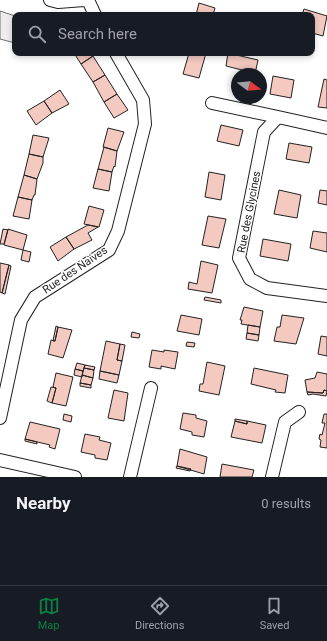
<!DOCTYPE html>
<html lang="en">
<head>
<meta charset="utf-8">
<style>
	body { margin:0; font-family:Roboto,sans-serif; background:#242831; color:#f1f3f6 }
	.compass { position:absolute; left:231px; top:68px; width:36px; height:36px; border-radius:50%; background:#171b24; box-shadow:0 2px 6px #0003; rotate:106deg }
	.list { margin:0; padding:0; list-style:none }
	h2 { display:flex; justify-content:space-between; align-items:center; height:52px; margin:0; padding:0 16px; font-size:17px }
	h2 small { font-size:13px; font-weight:400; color:#9ea1a6 }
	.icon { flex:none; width:22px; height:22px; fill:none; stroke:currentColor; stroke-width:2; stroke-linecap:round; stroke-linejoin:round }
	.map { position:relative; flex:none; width:327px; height:477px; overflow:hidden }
	.search { position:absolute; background:#171b24; box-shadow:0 2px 6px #0003; left:12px; right:12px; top:12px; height:44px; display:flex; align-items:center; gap:10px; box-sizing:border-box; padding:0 14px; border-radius:8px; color:#9ea1a6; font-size:15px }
	.sheet { height:108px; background:#171b24 }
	nav { display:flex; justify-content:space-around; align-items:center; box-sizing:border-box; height:56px; border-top:1px solid #363941; background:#171b24; font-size:11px; color:#9ea1a6 }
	nav a { display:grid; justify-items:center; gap:2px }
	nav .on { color:#0b8043 }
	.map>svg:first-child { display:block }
</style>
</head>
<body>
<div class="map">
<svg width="327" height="477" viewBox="0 0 327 477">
	<rect width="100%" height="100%" fill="#fff"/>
	<!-- parking -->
	<path fill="#ededed" stroke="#6f6f6f" d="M 0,11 L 15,16 L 15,43 L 0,39 Z"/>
	<!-- building -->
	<path fill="#f3c9c0" stroke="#222" d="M 199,3 L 215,8 L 213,15 L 196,15 Z
		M 304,9 L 327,16 L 323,36 L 312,33 L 312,15 L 302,15 Z
		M 74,53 L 92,53 L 93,56 L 81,64 Z
		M 189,53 L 206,53 L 199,78 L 183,74 Z
		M 228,53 L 258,60 L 255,74 L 241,74 L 242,70 L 226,66 Z
		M 93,56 L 105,75 L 93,82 L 81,64 Z
		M 105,75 L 117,94 L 104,102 L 93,82 Z
		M 273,76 L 294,80 L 291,98 L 270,94 Z
		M 324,79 L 327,80 L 327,108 L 318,107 Z
		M 60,90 L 69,104 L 52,113 L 44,101 Z
		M 117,94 L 128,110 L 114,118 L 104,102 Z
		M 44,101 L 52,113 L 36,125 L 27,111 Z
		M 221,125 L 243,130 L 239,146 L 217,141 Z
		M 108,128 L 124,132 L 117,151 L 103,147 Z
		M 33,135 L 49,138 L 43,157 L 29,154 Z
		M 289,143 L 312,147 L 309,163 L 286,159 Z
		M 104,147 L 117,151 L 115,167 L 114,166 L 112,172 L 98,169 Z
		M 29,154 L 43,157 L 43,163 L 37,179 L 24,175 Z
		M 98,169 L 112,172 L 109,191 L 93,188 Z
		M 209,172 L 225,175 L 221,200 L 205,197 Z
		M 24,175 L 37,179 L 35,195 L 34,195 L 32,200 L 18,197 Z
		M 279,190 L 301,195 L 297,218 L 274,214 Z
		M 320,190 L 327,191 L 327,205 L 318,203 Z
		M 18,197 L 32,200 L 29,219 L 13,216 Z
		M 89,206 L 104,210 L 99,227 L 84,224 Z
		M 208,216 L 226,219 L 219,248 L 202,245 Z
		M 88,225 L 98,227 L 88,233 L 92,240 L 74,249 L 66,237 Z
		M 3,229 L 8,230 L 4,244 L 0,244 Z
		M 8,229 L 27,235 L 23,250 L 4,245 Z
		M 313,231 L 327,233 L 327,252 L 310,248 Z
		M 66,237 L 74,249 L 58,261 L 50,247 Z
		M 263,239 L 291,244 L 288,261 L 260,256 Z
		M 23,250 L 31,252 L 29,262 L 21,260 Z
		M 201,261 L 218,265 L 212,293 L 188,289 L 189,282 L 197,284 Z
		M 0,263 L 9,265 L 2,293 L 0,292 Z
		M 9,265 L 11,266 L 5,294 L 2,293 Z
		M 205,297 L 221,300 L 221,303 L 204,300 Z
		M 244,307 L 263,311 L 260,327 L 241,324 L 242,320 L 240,320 Z
		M 181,315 L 202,319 L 199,335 L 177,331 Z
		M 282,315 L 304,318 L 296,344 L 274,341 L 277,327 L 280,327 Z
		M 248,325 L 260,327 L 259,335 L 247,333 Z
		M 56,326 L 58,327 L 55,341 L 53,341 Z
		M 58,327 L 72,330 L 63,358 L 48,354 L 51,340 L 55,341 Z
		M 132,332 L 140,334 L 139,338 L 131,337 Z
		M 247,333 L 259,335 L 258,341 L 246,339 Z
		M 321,336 L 327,337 L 327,356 L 318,354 Z
		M 106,341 L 120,344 L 117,360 L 122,361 L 119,375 L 100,371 Z
		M 187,342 L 195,343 L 194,347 L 186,346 Z
		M 120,344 L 125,345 L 122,361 L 117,360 Z
		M 152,350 L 164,352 L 164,350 L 178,352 L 175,369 L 161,366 L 161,369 L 149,367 Z
		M 207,362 L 225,366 L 219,395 L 199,391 L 200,384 L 203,384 Z
		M 77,363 L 85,365 L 83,371 L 75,369 Z
		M 85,365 L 95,367 L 94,370 L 84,368 Z
		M 84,368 L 94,370 L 93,378 L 82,375 Z
		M 254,368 L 288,375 L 285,393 L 275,392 L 276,390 L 251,384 Z
		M 75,369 L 83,371 L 82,377 L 74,375 Z
		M 100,371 L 119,375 L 117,383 L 99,379 Z
		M 317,372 L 327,374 L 327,391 L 324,390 L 323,393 L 307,392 L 305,380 L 315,378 Z
		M 56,373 L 73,377 L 66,406 L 52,403 L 56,388 L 53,387 Z
		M 82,375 L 93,378 L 91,385 L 80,383 Z
		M 80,383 L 91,385 L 91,388 L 80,386 Z
		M 51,387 L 56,388 L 52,403 L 47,401 Z
		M 114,390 L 128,393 L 124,421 L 108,418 Z
		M 324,390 L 327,391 L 326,396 L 313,394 L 308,395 L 307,392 L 323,393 Z
		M 183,413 L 196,415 L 196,418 L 207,421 L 204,437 L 192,435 L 192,432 L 180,429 Z
		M 64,414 L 72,416 L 71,422 L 63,420 Z
		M 324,414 L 327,414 L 327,448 L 320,447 L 321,440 L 319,439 L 320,434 L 322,435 L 325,423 L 322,423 Z
		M 235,419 L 247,421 L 247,424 L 235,421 Z
		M 235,421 L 247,424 L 247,421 L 266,425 L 262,443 L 231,437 Z
		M 30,422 L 60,429 L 55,449 L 49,447 L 50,445 L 25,439 Z
		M 85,434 L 100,437 L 99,440 L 111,443 L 107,460 L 95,458 L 95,455 L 81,452 Z
		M 25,439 L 37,442 L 37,444 L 25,441 Z
		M 180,449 L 207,457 L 204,474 L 177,466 Z
		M 222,464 L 254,470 L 252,477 L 220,477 Z
		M 177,466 L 191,469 L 190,471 L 176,468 Z"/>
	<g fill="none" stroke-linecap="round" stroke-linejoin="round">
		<defs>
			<path id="street" d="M 50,0 L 58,2 L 84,0
				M 88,0 L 95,15
				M 212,103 L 278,117
				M 327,128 L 278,117 L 264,132 L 239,258 L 250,279 L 267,288 L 327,296
				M 0,418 L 21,320 L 35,297 L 109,250 L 118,231 L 145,124 L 143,100 L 116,53
				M 0,460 L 75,477
				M 130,477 L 151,388
				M 272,477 L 285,422 L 299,412"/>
		</defs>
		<!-- street casing -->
		<use href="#street" stroke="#222" stroke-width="14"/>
		<!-- street -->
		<use href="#street" stroke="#fff" stroke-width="12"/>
	</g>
	<g text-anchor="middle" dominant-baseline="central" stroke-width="3" stroke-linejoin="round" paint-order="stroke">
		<!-- street labels -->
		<g font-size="11" fill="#222" stroke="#fff">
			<text transform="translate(249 212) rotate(-79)">Rue des Glycines</text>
			<text transform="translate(75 270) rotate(-34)">Rue des Naïves</text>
		</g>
	</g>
</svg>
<svg class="compass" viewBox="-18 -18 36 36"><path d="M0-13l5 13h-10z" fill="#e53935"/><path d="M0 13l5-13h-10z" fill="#9ea1a6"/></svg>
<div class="search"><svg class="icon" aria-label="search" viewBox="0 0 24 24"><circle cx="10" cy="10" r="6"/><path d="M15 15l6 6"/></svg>Search here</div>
</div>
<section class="sheet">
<h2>Nearby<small>0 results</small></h2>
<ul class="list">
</ul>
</section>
<nav>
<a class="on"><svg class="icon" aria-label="map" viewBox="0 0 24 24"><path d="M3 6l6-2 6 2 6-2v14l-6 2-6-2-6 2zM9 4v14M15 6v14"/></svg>Map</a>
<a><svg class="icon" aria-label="directions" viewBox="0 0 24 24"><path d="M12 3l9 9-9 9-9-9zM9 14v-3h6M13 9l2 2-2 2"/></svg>Directions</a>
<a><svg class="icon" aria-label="saved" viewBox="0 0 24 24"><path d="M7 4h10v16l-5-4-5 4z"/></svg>Saved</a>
</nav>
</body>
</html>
